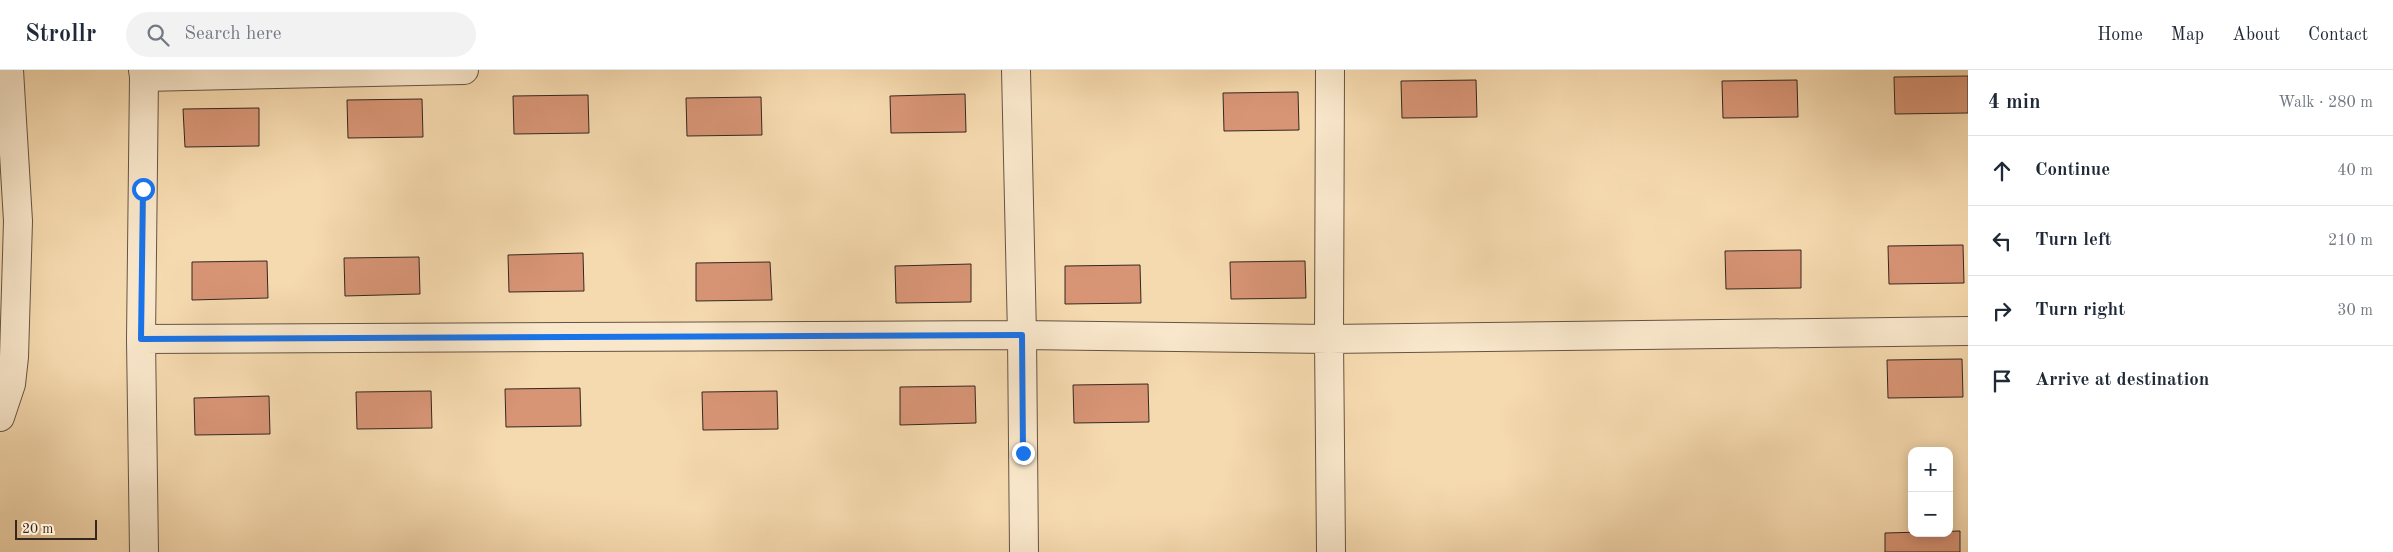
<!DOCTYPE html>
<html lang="en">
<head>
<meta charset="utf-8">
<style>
	body { margin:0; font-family:"Old Standard TT",serif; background:#f2f2f3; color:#1f2937 }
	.controls { position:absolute; right:15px; bottom:15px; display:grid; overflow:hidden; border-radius:10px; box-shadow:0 2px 12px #0003 }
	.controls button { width:45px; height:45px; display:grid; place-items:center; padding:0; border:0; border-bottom:1px solid #e0e1e3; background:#fff; color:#1f2937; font:25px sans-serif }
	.scale { position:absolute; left:15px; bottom:12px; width:82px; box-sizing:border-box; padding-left:5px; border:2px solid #352720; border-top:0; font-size:14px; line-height:18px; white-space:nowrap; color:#352720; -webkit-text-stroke:4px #f9e7cb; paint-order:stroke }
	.stop { position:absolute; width:15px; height:15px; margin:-11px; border:4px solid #1a73e8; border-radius:50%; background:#fff }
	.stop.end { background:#1a73e8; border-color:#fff; box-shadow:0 1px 5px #0008 }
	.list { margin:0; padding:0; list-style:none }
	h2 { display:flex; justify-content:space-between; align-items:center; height:65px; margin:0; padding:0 20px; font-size:21px }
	h2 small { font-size:16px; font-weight:400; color:#747a83 }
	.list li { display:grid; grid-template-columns:32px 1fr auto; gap:15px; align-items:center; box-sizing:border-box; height:70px; padding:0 20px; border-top:1px solid #e0e1e3 }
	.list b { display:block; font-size:19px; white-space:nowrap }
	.list em { font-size:16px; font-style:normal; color:#747a83 }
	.icon { flex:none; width:28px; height:28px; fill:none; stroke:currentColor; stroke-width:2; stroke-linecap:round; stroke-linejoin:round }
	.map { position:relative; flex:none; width:1968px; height:482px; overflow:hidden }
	header { display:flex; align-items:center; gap:30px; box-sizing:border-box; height:70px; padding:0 25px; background:#fff; border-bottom:1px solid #e0e1e3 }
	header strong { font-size:24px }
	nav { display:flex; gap:28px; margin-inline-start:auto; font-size:18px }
	.search { width:350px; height:45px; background:#f2f2f3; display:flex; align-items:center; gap:12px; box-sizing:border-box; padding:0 18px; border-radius:28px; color:#747a83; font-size:19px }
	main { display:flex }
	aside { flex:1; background:#fff }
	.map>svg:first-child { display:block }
</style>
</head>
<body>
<header>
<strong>Strollr</strong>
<div class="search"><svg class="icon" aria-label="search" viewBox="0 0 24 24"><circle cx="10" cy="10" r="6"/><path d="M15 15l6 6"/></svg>Search here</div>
<nav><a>Home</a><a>Map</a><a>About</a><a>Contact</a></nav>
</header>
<main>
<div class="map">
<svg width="1968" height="482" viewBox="0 0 1968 482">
	<rect width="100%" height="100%" fill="#f6daaf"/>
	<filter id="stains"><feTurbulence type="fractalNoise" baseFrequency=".004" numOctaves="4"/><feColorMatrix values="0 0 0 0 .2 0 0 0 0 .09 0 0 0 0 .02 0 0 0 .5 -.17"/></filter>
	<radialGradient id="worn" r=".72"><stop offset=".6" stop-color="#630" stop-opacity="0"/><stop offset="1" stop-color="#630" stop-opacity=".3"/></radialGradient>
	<!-- building -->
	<path fill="#d89576" stroke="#352720" d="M 1968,6 L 1968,43 L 1895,44 L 1894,7 Z
		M 1476,10 L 1477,47 L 1402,48 L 1401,11 Z
		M 1797,10 L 1798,47 L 1723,48 L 1722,11 Z
		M 1298,22 L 1299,60 L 1224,61 L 1223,23 Z
		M 965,24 L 966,62 L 891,63 L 890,26 Z
		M 588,25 L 589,63 L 514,64 L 513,26 Z
		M 761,27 L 762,65 L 687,66 L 686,28 Z
		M 422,29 L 423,67 L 348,68 L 347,30 Z
		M 259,38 L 259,76 L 185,77 L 183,39 Z
		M 1963,175 L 1964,213 L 1889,214 L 1888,176 Z
		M 1801,180 L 1801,218 L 1726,219 L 1725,181 Z
		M 583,183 L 584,221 L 509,222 L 508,185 Z
		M 419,187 L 420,224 L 345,226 L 344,188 Z
		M 267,191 L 268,228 L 192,230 L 192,192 Z
		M 1305,191 L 1306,228 L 1231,229 L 1230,192 Z
		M 770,192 L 772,230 L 696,231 L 696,193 Z
		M 971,194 L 971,232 L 896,233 L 895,196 Z
		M 1140,195 L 1141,233 L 1065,234 L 1065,196 Z
		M 1962,289 L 1963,327 L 1888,328 L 1887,290 Z
		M 1148,314 L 1149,352 L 1074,353 L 1073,315 Z
		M 975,316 L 976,353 L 900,355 L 900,317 Z
		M 580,318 L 581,356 L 506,357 L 505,319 Z
		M 431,321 L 432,358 L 357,359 L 356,322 Z
		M 777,321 L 778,359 L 703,360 L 702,322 Z
		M 269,326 L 270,364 L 195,365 L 194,328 Z
		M 1960,461 L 1960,482 L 1885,482 L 1885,463 Z"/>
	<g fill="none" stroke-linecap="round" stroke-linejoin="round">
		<defs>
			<path id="minor" d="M 143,0 L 144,7 L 464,0
				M 1016,0 L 1022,265 L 1024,482
				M 1330,0 L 1329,269 L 1331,482
				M 144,7 L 141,269 L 1022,265 L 1329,269 L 1968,261
				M 141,269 L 144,482
				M 0,347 L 11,314 L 14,287 L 18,151 L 9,0"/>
		</defs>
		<!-- minor casing -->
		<use href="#minor" stroke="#655444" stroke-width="30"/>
		<!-- minor -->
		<use href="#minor" stroke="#f9e7cb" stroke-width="28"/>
	</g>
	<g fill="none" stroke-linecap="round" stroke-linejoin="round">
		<!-- route -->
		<path stroke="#1a73e8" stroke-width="6" d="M 143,119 L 141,269 L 1022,265 L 1023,383"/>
	</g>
	<rect width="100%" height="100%" filter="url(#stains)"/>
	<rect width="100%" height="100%" fill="url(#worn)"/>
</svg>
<div class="controls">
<button>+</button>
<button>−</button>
</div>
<div class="scale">20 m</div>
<div class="stop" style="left:143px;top:119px"></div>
<div class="stop end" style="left:1023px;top:383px"></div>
</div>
<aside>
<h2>4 min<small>Walk · 280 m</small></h2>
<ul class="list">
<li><svg class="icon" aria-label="ahead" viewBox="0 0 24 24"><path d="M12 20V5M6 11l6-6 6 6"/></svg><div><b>Continue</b></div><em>40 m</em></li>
<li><svg class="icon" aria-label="left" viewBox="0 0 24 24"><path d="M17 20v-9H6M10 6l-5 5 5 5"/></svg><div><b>Turn left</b></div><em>210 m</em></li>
<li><svg class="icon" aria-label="right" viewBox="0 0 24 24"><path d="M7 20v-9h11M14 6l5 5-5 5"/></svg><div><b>Turn right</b></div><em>30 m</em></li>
<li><svg class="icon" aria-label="arrive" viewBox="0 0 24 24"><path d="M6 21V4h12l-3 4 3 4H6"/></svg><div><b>Arrive at destination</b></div></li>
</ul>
</aside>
</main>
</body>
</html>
